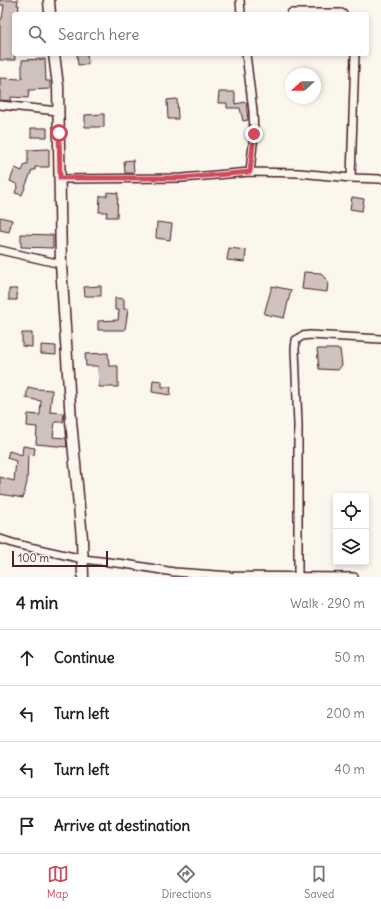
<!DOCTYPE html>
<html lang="en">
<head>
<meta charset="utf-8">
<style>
	body { margin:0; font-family:Delius,sans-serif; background:#f2f2f2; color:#222 }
	.controls { position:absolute; right:12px; bottom:12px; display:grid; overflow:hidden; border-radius:4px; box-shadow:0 2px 6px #0003 }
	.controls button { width:36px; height:36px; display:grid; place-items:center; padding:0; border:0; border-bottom:1px solid #e0e0e0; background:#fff; color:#222; font:20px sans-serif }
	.compass { position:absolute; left:285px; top:68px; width:36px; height:36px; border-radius:50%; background:#fff; box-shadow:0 2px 6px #0003; rotate:249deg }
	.scale { position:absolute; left:12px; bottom:10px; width:96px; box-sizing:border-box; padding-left:4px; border:2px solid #4a1f2b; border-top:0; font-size:11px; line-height:14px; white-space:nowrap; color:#4a1f2b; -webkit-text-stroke:3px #fbf7ec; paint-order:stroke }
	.stop { position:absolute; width:12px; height:12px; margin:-9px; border:3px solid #d1495b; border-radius:50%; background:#fff }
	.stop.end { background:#d1495b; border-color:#fff; box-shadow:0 1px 4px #0008 }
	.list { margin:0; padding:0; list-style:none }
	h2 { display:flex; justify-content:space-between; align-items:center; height:52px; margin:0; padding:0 16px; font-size:17px }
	h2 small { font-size:13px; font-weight:400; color:#767676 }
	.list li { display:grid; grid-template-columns:26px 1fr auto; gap:12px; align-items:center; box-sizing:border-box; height:56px; padding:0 16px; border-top:1px solid #e0e0e0 }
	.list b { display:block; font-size:15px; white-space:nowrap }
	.list em { font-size:13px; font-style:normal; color:#767676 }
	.icon { flex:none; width:22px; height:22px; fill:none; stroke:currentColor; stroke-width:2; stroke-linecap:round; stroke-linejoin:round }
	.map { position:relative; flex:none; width:381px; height:577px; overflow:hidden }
	.search { position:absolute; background:#fff; box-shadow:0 2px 6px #0003; left:12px; right:12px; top:12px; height:44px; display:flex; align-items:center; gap:10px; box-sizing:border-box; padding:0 14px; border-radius:4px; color:#767676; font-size:15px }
	.sheet { height:276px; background:#fff }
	nav { display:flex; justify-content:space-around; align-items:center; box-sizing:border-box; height:56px; border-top:1px solid #e0e0e0; background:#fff; font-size:11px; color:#767676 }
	nav a { display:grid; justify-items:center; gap:2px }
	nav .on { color:#d1495b }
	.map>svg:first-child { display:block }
</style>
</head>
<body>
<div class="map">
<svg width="381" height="577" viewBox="0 0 381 577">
	<rect width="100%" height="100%" fill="#fbf7ec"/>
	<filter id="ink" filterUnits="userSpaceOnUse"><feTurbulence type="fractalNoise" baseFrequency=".025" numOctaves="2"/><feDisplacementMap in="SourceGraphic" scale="8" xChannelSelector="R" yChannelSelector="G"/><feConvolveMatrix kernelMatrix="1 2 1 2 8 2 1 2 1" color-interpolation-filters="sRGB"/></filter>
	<g filter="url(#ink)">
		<!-- building -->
		<path fill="#cfc2bc" stroke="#4a1f2b" d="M 0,0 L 18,0 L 17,5 L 19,5 L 18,13 L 14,14 L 15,60 L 0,60 L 0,19 L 2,19 L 4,5 L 0,5 Z
			M 77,54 L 87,54 L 88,64 L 78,65 Z
			M 45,59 L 46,81 L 50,81 L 50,89 L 29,90 L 28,98 L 11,97 L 11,101 L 0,100 L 0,78 L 22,79 L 22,60 Z
			M 219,92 L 235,92 L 235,104 L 246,102 L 248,120 L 243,121 L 240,108 L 227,108 L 227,103 L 218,103 Z
			M 177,99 L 178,119 L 168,119 L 167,100 Z
			M 104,114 L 104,127 L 85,127 L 85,115 Z
			M 31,128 L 47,128 L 47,137 L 31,137 Z
			M 49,149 L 49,167 L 35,167 L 35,170 L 32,170 L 22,195 L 15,193 L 18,185 L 10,181 L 15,168 L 22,171 L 25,164 L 28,164 L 28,150 Z
			M 133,160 L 134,173 L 125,173 L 124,161 Z
			M 107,192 L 118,193 L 117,217 L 106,217 L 107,212 L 99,212 L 100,196 L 107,196 Z
			M 352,197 L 364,199 L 362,211 L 350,209 Z
			M 0,217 L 12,220 L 9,232 L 0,230 Z
			M 157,222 L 172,224 L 170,240 L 156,238 Z
			M 21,234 L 53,235 L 53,248 L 21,247 Z
			M 229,248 L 246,250 L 245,262 L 227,260 Z
			M 304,272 L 321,273 L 328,282 L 327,292 L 302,289 Z
			M 101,286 L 101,296 L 85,296 L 84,287 Z
			M 272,286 L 291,290 L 284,318 L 264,314 Z
			M 9,289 L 17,289 L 17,300 L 9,300 Z
			M 115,298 L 124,299 L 124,309 L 128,309 L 125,330 L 98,330 L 98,321 L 118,320 L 119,310 L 115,310 Z
			M 22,333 L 32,333 L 32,347 L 22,346 Z
			M 41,345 L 56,346 L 56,355 L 41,354 Z
			M 317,349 L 340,349 L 342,365 L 338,370 L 319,369 Z
			M 108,353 L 109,366 L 118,366 L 118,387 L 99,387 L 98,366 L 86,366 L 85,354 Z
			M 153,380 L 162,381 L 162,387 L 171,387 L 170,395 L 152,392 Z
			M 28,387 L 37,389 L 52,390 L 50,412 L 64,413 L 63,422 L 55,422 L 53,437 L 66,438 L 67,447 L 36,444 L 37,427 L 27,426 L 28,414 L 40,415 L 41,401 L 26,398 Z
			M 23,446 L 35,448 L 34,455 L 28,454 L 27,482 L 23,498 L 0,494 L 0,477 L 14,481 L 16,461 L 7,458 L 9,451 L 22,455 Z"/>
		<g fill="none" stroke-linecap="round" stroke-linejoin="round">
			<defs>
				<path id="street" d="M 240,0 L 241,14
					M 291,13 L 341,13 L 343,14
					M 246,54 L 253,111 L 254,134 L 250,172
					M 0,105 L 58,111
					M 351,178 L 355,54
					M 60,179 L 182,178 L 250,172 L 299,173 L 351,178 L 381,179
					M 0,250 L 61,264
					M 0,539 L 16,544 L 83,559 L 125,564 L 174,572 L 231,576 L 354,577
					M 298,576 L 298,425 L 295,349 L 296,340 L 302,336 L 310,335 L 381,339"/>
				<path id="secondary" d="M 49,0 L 50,14
					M 54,54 L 58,86 L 61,264 L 71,421 L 82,538 L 83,577"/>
			</defs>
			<!-- street casing -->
			<use href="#street" stroke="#4a1f2b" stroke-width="10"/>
			<!-- secondary casing -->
			<use href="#secondary" stroke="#4a1f2b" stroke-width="13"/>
			<!-- street -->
			<use href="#street" stroke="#fbf7ec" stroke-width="7"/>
			<!-- secondary -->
			<use href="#secondary" stroke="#fbf7ec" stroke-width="10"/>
		</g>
	</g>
	<g fill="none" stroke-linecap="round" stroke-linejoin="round" filter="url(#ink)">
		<!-- route -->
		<path stroke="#d1495b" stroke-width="5" d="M 59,133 L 60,178 L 182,178 L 250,172 L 254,134"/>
	</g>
</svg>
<div class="controls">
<button><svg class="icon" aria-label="locate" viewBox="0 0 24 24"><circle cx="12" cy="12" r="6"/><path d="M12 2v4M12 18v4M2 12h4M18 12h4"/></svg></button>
<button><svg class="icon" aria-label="layers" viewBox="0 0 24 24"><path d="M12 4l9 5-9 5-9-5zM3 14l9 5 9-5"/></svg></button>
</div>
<svg class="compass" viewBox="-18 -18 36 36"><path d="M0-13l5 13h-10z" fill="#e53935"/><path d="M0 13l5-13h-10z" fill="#767676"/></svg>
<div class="scale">100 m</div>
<div class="stop" style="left:59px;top:133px"></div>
<div class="stop end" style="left:254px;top:134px"></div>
<div class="search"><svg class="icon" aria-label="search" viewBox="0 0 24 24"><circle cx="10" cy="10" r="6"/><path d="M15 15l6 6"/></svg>Search here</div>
</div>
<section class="sheet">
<h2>4 min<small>Walk · 290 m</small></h2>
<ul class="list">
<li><svg class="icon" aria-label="ahead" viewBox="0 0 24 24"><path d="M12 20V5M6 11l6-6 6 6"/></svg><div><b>Continue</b></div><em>50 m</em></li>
<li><svg class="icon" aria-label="left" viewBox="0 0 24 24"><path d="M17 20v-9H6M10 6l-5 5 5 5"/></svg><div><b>Turn left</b></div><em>200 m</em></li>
<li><svg class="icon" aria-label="left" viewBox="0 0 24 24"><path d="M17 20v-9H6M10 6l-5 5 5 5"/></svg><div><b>Turn left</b></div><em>40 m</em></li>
<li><svg class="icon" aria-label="arrive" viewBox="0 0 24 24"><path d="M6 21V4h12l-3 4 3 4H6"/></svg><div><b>Arrive at destination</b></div></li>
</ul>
</section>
<nav>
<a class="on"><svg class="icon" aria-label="map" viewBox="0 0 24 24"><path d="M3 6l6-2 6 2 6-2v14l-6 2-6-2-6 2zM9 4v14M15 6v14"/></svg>Map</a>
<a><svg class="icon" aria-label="directions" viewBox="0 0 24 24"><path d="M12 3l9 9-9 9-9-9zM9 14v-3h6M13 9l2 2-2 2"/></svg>Directions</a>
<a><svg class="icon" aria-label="saved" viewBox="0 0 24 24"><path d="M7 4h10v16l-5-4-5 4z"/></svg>Saved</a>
</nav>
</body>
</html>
